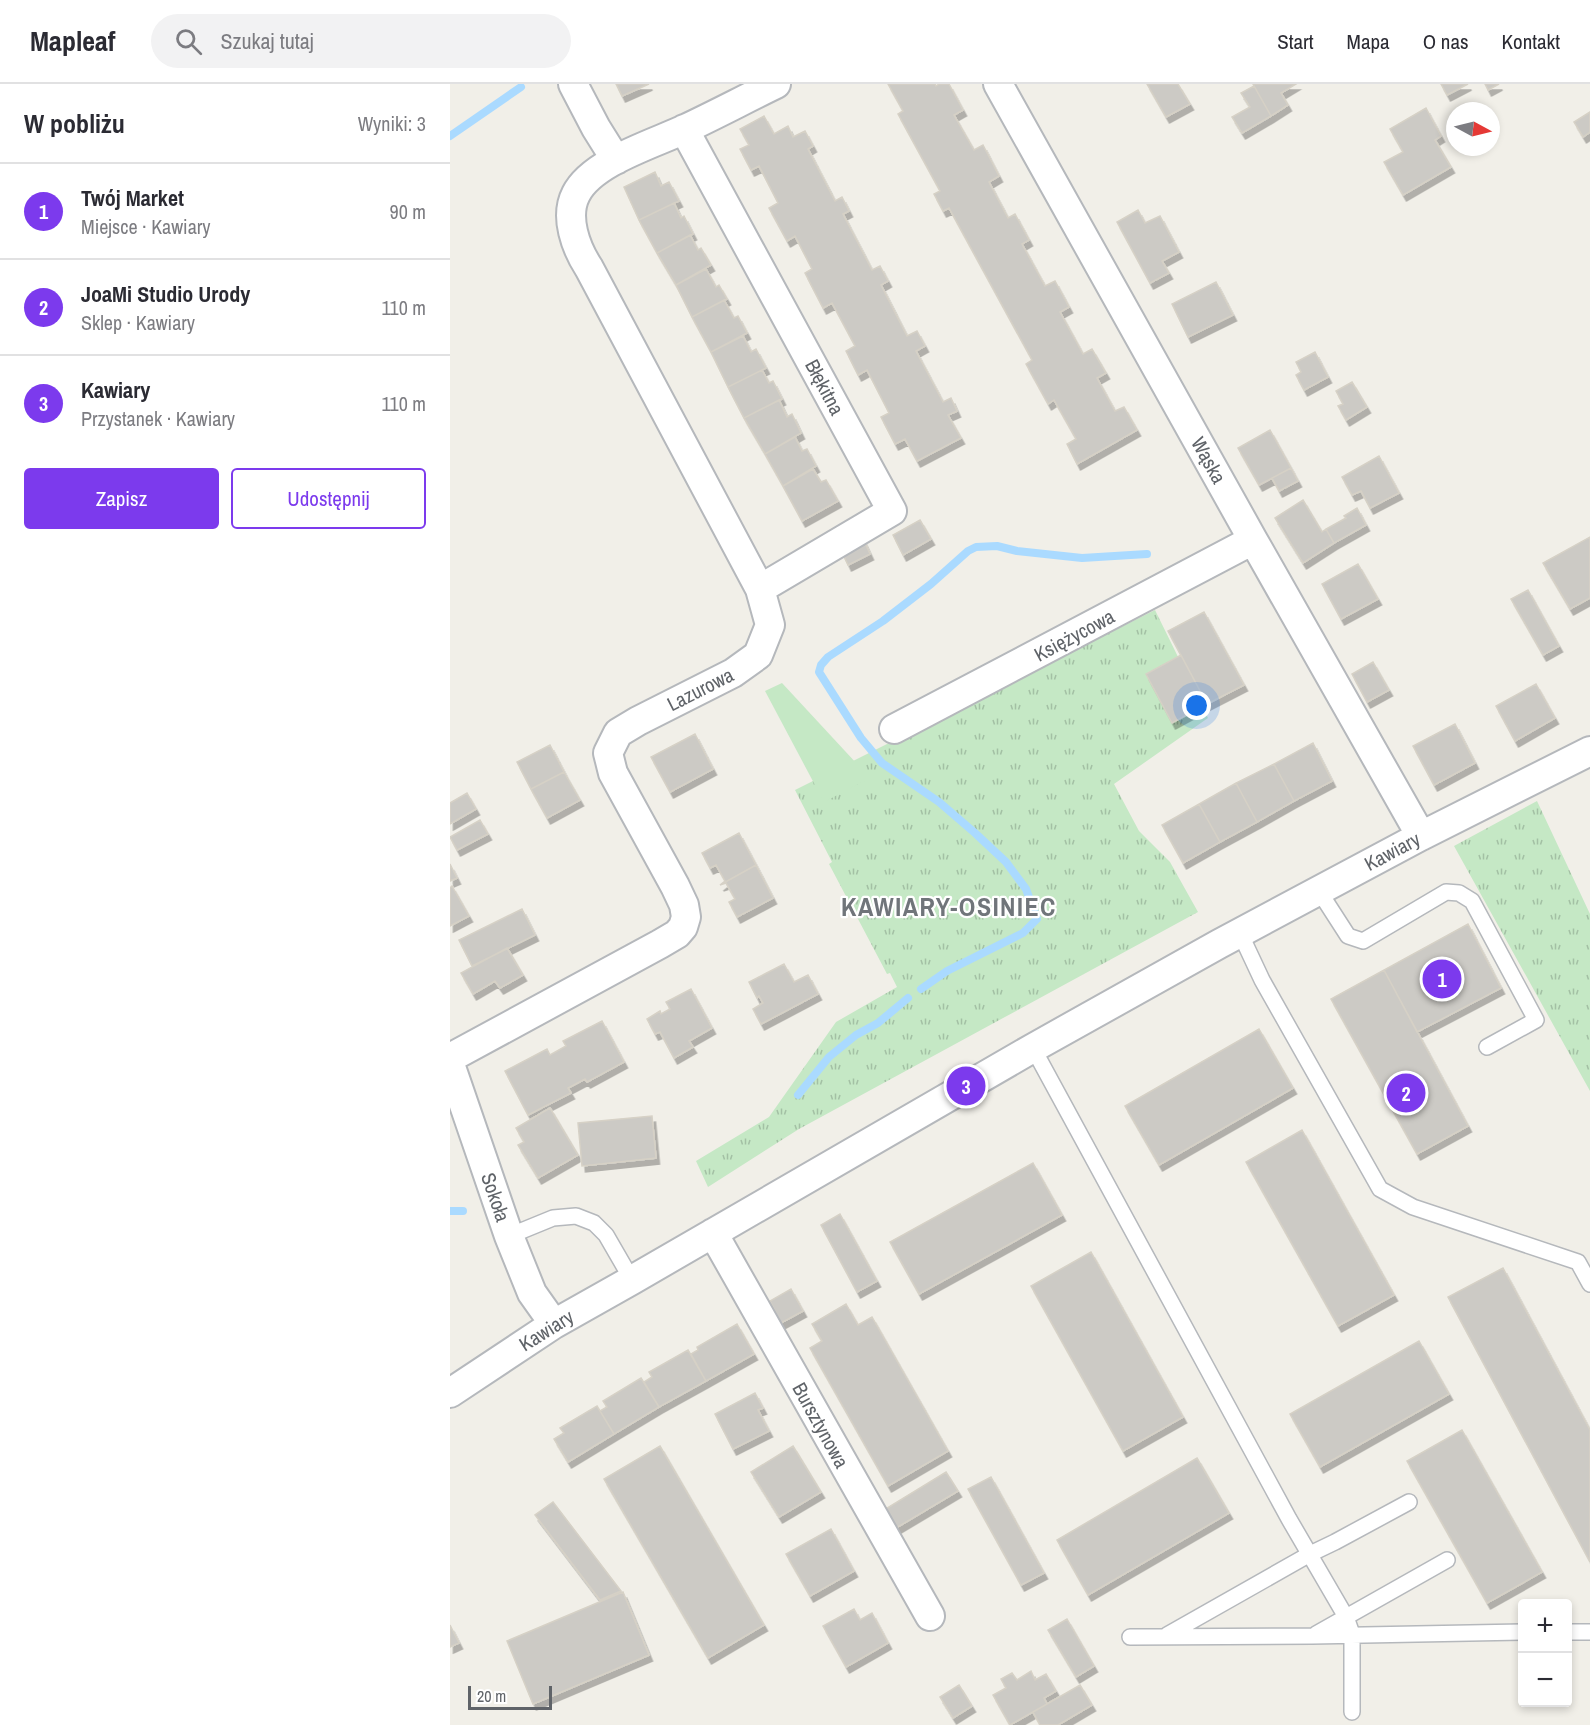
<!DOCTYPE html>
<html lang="pl">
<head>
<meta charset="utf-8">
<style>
	body { margin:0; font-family:"Archivo Narrow",sans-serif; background:#f2f2f3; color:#2b2b33 }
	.controls { position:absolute; right:18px; bottom:18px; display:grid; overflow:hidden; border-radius:6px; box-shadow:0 3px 9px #0003 }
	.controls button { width:54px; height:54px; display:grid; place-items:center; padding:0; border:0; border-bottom:2px solid #e1e1e2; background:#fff; color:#2b2b33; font:30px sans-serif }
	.compass { position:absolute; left:996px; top:18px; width:54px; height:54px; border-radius:50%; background:#fff; box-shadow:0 3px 9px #0003; rotate:97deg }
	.scale { position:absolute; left:18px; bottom:15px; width:84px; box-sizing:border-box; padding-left:6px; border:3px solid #5f6368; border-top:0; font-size:16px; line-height:21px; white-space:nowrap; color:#5f6368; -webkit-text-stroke:4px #fff; paint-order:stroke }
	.you { position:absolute; left:747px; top:622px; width:21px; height:21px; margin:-15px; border:4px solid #fff; border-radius:50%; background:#1a73e8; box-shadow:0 0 0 9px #1a73e833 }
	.badge { display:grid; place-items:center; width:39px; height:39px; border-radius:50%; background:#7c3aed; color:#fff; font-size:20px; font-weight:700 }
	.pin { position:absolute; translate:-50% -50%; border:3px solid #fff; box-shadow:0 2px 6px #0006 }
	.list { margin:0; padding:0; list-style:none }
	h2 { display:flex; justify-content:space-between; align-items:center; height:78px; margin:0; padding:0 24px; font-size:26px }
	h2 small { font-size:20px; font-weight:400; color:#7c7c81 }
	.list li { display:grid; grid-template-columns:39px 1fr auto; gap:18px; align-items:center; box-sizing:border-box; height:96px; padding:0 24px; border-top:2px solid #e1e1e2 }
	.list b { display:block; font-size:22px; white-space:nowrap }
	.list p { margin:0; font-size:20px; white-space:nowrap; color:#7c7c81 }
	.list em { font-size:20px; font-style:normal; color:#7c7c81 }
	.actions { display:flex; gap:12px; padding:18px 24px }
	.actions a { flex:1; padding:14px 0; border:2px solid #7c3aed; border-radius:6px; text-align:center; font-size:21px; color:#7c3aed }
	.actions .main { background:#7c3aed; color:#fff }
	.icon { flex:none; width:33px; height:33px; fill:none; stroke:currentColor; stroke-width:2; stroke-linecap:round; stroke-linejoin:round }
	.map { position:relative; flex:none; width:1140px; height:1641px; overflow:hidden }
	header { display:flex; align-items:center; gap:36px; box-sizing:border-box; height:84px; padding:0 30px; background:#fff; border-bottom:2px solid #e1e1e2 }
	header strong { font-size:28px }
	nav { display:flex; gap:33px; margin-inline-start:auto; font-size:21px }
	.search { width:420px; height:54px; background:#f2f2f3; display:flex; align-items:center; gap:15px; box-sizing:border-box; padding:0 21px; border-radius:33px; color:#7c7c81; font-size:22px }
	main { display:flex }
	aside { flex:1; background:#fff }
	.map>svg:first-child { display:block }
</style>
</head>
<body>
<header>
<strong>Mapleaf</strong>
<div class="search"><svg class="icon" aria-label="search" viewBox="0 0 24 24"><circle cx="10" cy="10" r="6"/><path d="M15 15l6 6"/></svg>Szukaj tutaj</div>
<nav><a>Start</a><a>Mapa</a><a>O nas</a><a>Kontakt</a></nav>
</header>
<main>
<aside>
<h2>W pobliżu<small>Wyniki: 3</small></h2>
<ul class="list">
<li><span class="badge">1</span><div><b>Twój Market</b><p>Miejsce · Kawiary</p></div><em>90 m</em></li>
<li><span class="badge">2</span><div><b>JoaMi Studio Urody</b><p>Sklep · Kawiary</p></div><em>110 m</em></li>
<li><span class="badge">3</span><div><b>Kawiary</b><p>Przystanek · Kawiary</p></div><em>110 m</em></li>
</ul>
<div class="actions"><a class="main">Zapisz</a><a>Udostępnij</a></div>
</aside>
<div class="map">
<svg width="1140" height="1641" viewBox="0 0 1140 1641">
	<defs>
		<pattern id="grass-tufts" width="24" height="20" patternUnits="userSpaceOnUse" patternTransform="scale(1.5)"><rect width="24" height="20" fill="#c5e8c5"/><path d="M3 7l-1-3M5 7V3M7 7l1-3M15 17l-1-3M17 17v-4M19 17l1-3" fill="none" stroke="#a3c0a4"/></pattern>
		<filter id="shadow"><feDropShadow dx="3.5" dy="6" stdDeviation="0" flood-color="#0004"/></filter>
	</defs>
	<rect width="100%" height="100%" fill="#f1efe8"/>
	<!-- grass -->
	<path fill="url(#grass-tufts)" d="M 705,526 L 758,634 L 664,700 L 689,747 L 720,778 L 748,828 L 349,1045 L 258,1103 L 246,1077 L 319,1033 L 386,938 L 447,903 L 440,889 L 437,890 L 379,780 L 382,778 L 345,706 Z
		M 1087,717 L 1140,830 L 1140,1007 L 1004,762 Z"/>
	<!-- pitch -->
	<path fill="#c5e8c5" d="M 332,599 L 420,694 L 374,718 L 315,607 Z"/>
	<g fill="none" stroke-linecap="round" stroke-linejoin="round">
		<!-- stream -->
		<path stroke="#aadaff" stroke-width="8" d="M 0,52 L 71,3
			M 471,905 L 497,887 L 573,849 L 587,835 L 576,805 L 556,778 L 525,749 L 489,718 L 432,679 L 411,654 L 369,588 L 371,581 L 378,573 L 433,537 L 481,500 L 518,467 L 526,463 L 547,462 L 567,467 L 632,474 L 697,470
			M 348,1011 L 379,973 L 406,951 L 428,939 L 458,914
			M 0,1127 L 13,1127"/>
	</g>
	<!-- building -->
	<path fill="#cccac5" stroke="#d6d1c6" stroke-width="1.5" filter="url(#shadow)" d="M 166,0 L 199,0 L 172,12 Z
		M 438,0 L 485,0 L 486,2 L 489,0 L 499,0 L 513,26 L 504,31 L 524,66 L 533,61 L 549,92 L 539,98 L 558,134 L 565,130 L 579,156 L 572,160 L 595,202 L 605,197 L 619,223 L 610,228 L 633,270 L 642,265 L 656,289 L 647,294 L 665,327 L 674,323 L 687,346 L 627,380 L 617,360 L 626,355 L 604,316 L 598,320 L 576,280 L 582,276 L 499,124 L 493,127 L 484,110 L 490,107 L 448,30 L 453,27 Z
		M 697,0 L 728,0 L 740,20 L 716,33 Z
		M 803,0 L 846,0 L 831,9 L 838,21 L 821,32 Z
		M 991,0 L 1018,0 L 997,11 Z
		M 1035,0 L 1049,0 L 1038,6 Z
		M 804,2 L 821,32 L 792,49 L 782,33 L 800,23 L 791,9 Z
		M 976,24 L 991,52 L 985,56 L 1001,83 L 953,111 L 934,78 L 953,68 L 940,45 Z
		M 1140,28 L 1140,48 L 1133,53 L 1124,38 Z
		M 314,32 L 324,50 L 338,42 L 343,53 L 355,47 L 363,62 L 358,65 L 385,117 L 392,113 L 399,127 L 393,130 L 422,186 L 430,182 L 438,197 L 431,201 L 457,252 L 467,247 L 475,262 L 466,267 L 493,318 L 501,314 L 507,327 L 498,331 L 511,354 L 467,377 L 455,355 L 445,360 L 431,333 L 439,329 L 417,286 L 408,291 L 396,267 L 405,262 L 382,219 L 373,224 L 355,189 L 362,185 L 345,152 L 337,157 L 319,124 L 328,119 L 309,82 L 301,86 L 290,65 L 299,61 L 290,45 Z
		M 205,88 L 211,102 L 219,98 L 229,117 L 189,136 L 174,103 Z
		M 224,119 L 231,134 L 234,132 L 243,150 L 207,169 L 189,136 Z
		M 688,126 L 695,139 L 710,132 L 729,168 L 712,177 L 719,189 L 700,199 L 667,138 Z
		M 240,151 L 248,166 L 251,164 L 261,181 L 226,201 L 207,169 Z
		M 256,185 L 266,203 L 269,201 L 277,215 L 242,233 L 226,201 Z
		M 766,198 L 783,231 L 738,253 L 722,220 Z
		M 274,216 L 284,234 L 288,232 L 297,249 L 261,268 L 242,233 Z
		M 293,252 L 301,268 L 306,265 L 316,284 L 278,303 L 261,268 Z
		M 865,268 L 878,293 L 854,306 L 846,291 L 851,288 L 846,278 Z
		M 312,286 L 319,299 L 323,297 L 332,315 L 294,334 L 278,303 Z
		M 902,298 L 917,323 L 896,336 L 888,322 L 893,320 L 886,307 Z
		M 329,316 L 337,333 L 342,330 L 351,349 L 315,370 L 294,334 Z
		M 820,346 L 841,384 L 809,401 L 788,364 Z
		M 345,353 L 352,367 L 357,365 L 366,382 L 333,402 L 315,370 Z
		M 929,372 L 949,409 L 920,424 L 911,407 L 902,411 L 892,393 Z
		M 841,384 L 848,397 L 829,407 L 822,394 Z
		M 363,385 L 371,398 L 376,396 L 388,417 L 352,437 L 333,402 Z
		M 853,416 L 872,448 L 876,445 L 884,459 L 853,479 L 825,434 Z
		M 907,424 L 916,441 L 884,459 L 876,445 L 896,434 L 894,432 Z
		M 470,436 L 481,455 L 453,471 L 443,451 Z
		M 1140,453 L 1140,514 L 1120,525 L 1093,479 Z
		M 413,455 L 420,470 L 398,481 L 391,466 Z
		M 908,480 L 928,515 L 891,535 L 872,500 Z
		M 1078,506 L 1109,562 L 1093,571 L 1061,515 Z
		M 754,528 L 794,601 L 757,620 L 718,547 Z
		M 731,571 L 757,620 L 722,639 L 696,590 Z
		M 923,578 L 939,606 L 917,618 L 902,590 Z
		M 1086,600 L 1105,634 L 1065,657 L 1046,622 Z
		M 1005,640 L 1025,679 L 984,701 L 963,662 Z
		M 245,650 L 263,685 L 220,708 L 201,673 Z
		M 863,659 L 882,697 L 844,717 L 824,680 Z
		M 100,661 L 114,688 L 81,705 L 67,678 Z
		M 824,680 L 844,717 L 807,738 L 786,699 Z
		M 114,688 L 130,716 L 97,734 L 81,705 Z
		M 786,699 L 807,738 L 770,758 L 749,720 Z
		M 17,709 L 26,725 L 0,740 L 0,719 Z
		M 749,720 L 770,758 L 733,779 L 712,741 Z
		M 30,736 L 38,750 L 7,766 L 0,753 Z
		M 289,749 L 306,781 L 270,801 L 275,797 L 266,781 L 260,784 L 252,769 Z
		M 0,780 L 7,794 L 0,797 Z
		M 306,781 L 323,814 L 287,833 L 279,818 L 285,815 L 276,799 L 270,801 Z
		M 2,802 L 19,832 L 0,842 L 0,804 Z
		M 72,825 L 85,851 L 22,882 L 9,856 Z
		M 1018,840 L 1051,904 L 967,948 L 934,886 Z
		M 57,864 L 73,891 L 50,904 L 45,897 L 23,910 L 11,889 Z
		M 334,880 L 344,898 L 358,891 L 368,910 L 311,940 L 303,925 L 313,919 L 309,912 L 307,914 L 299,898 Z
		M 934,886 L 1018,1042 L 967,1070 L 881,915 Z
		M 241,905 L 262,944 L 239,957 L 243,963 L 224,974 L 210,948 L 205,950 L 197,935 L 210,927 L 211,930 L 220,925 L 216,918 Z
		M 152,937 L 174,978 L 137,998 L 135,995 L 118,1004 L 121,1009 L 78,1031 L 55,987 L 97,965 L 100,971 L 116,962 L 113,957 Z
		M 809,945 L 843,1004 L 709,1081 L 675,1022 Z
		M 100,1024 L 128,1071 L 88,1094 L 68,1061 L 74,1058 L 66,1044 Z
		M 202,1032 L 206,1074 L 132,1082 L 128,1039 Z
		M 852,1046 L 944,1211 L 888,1242 L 796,1078 Z
		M 583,1079 L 612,1131 L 469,1210 L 440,1158 Z
		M 390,1130 L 427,1197 L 407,1208 L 371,1141 Z
		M 641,1168 L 733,1333 L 673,1367 L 581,1202 Z
		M 1053,1184 L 1140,1346 L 1140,1478 L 998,1213 Z
		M 341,1205 L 353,1227 L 331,1239 L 320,1217 Z
		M 396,1220 L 408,1241 L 422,1233 L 498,1367 L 438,1402 L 360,1264 L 372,1257 L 362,1240 Z
		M 287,1240 L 304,1270 L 256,1297 L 241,1270 L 248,1266 L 247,1263 Z
		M 969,1257 L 999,1310 L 870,1383 L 840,1330 Z
		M 238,1266 L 256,1297 L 209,1323 L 194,1298 L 202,1293 L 199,1288 Z
		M 191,1294 L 209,1323 L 164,1350 L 150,1327 L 157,1323 L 153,1317 Z
		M 305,1309 L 313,1324 L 308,1326 L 319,1347 L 283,1365 L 265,1330 Z
		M 147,1322 L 164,1350 L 118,1378 L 104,1355 L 114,1349 L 110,1344 Z
		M 1012,1346 L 1092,1488 L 1037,1519 L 957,1377 Z
		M 210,1362 L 314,1541 L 258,1574 L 154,1395 Z
		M 343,1362 L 371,1408 L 329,1433 L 301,1388 Z
		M 747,1374 L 779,1429 L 638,1511 L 607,1456 Z
		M 496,1388 L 508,1407 L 446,1444 L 434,1426 Z
		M 541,1393 L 594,1489 L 571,1501 L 518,1405 Z
		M 103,1418 L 171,1507 L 150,1516 L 85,1431 Z
		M 381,1445 L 404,1487 L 360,1512 L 336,1470 Z
		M 173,1508 L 199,1571 L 83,1620 L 57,1557 Z
		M 404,1525 L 410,1536 L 422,1529 L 438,1559 L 396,1583 L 373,1542 Z
		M 617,1535 L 644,1582 L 626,1593 L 598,1546 Z
		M 0,1541 L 9,1559 L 0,1563 Z
		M 581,1587 L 585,1596 L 596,1590 L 606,1607 L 594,1614 L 597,1620 L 560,1641 L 543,1611 L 556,1604 L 551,1595 L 562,1589 L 567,1596 Z
		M 509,1601 L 522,1622 L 503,1634 L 490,1613 Z
		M 630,1601 L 642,1621 L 608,1641 L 590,1641 L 583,1628 Z"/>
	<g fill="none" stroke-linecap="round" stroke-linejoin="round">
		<defs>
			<path id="service" d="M 869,807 L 898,852 L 913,857 L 996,808 L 1009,809 L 1022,817 L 1086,936 L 1037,963
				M 790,849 L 812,896 L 930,1105 L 963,1123 L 1128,1178 L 1140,1200
				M 583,964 L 839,1435 L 896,1533 L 902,1550 L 902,1628
				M 59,1152 L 103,1134 L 126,1132 L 144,1139 L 156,1151 L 182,1196
				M 1118,1548 L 1140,1548
				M 866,1550 L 997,1476
				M 717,1551 L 860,1470 L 885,1458 L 959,1418
				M 680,1553 L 862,1552 L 1072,1548"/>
			<path id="minor" d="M 123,0 L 146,44 L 166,76
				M 548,0 L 803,456 L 971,752
				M 234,45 L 442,427 L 310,505
				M 444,645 L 803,456
				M 0,974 L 210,860 L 227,850 L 233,843 L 236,833 L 234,821 L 225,802 L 163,689 L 158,669 L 168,649 L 188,637 L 283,589 L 308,571 L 320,541 L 310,505 L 139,184 C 126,164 114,133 126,110 C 142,78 203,60 235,45 C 265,31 295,15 326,0
				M 0,980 L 59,1152 L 82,1209 L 104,1240
				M 263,1149 L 480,1532
				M 0,1309 L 104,1240 L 182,1196 L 583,964 L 769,860 L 971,752 L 1140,667"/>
		</defs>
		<!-- service casing -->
		<use href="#service" stroke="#b5b8bc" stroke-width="18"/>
		<!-- minor casing -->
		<use href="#minor" stroke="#b5b8bc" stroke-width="32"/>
		<!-- service -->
		<use href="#service" stroke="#fff" stroke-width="15"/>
		<!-- minor -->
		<use href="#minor" stroke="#fff" stroke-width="28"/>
	</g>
	<g text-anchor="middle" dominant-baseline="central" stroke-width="4.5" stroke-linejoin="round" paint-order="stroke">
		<!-- street labels -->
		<g font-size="20" fill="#5f6368" stroke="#fff">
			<text transform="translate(375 303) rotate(62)">Błękitna</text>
			<text transform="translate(759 376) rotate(61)">Wąska</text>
			<text transform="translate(624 551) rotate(-28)">Księżycowa</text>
			<text transform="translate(250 605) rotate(-27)">Lazurowa</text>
			<text transform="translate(942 767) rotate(-28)">Kawiary</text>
			<text transform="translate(46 1113) rotate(71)">Sokoła</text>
			<text transform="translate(96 1246) rotate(-32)">Kawiary</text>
			<text transform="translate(371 1341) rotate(61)">Bursztynowa</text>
		</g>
		<!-- district labels -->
		<g font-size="26" font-weight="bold" letter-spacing="1.5" fill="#70757a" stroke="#fff">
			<text x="499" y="822">KAWIARY-OSINIEC</text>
		</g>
	</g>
</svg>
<div class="controls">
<button>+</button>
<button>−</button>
</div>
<svg class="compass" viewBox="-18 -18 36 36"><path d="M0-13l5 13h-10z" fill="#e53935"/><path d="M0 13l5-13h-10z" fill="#7c7c81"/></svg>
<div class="scale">20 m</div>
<div class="you"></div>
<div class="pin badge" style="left:992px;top:895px">1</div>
<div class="pin badge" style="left:956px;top:1009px">2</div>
<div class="pin badge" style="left:516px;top:1002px">3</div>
</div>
</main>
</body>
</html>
